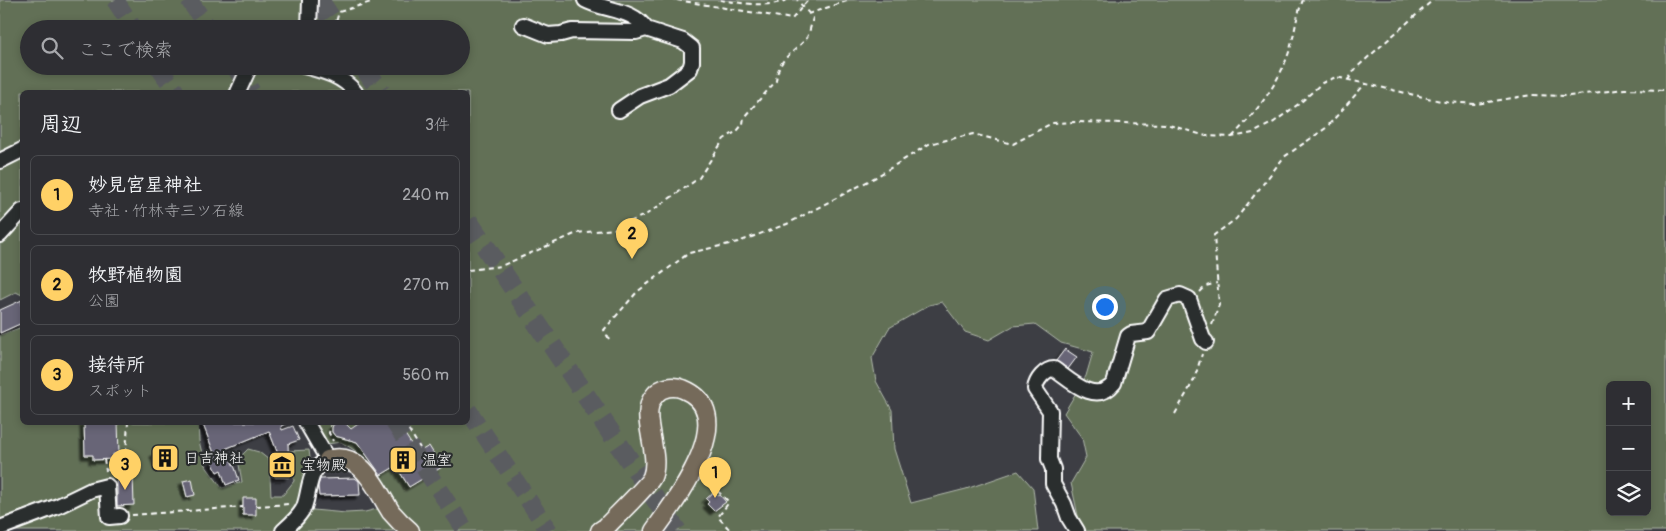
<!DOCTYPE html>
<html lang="ja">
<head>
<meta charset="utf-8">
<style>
	body { margin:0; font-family:Pangolin,"Klee One",sans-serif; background:#3a3a3f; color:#f1f3f6 }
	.controls { position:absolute; right:15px; bottom:15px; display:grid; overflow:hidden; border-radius:8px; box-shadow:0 2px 8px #0003 }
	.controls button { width:45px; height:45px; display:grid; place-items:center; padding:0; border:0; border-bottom:1px solid #494a4e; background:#2e2e33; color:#f1f3f6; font:25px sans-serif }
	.you { position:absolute; left:1104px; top:306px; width:18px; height:18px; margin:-12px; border:4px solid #fff; border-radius:50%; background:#1a73e8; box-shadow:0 0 0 8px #1a73e833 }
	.badge { display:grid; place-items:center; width:32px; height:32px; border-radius:50%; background:#ffd166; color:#111; font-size:16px; font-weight:700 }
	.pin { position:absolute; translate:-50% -41px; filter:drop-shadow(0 1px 2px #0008) }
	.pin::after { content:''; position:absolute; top:26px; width:18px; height:15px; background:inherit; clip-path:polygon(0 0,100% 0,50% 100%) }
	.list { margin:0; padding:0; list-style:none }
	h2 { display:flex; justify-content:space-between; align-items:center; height:65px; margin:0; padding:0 20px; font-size:21px }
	h2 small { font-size:16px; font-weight:400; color:#a7a8ac }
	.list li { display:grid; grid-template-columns:32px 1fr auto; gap:15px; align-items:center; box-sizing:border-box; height:80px; margin:0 10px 10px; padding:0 10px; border:1px solid #494a4e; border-radius:8px }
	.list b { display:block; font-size:19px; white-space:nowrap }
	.list p { margin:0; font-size:16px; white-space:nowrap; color:#a7a8ac }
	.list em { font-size:16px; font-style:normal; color:#a7a8ac }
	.icon { flex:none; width:28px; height:28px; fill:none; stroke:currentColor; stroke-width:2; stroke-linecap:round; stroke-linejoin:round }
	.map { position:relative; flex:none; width:1666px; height:531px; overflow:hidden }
	.search { position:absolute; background:#2e2e33; box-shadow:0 2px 8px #0003; left:20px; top:20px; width:450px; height:55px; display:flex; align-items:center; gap:12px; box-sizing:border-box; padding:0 18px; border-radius:28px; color:#a7a8ac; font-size:19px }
	.panel { position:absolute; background:#2e2e33; box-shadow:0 2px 8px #0003; left:20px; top:90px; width:450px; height:335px; border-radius:8px }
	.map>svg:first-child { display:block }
</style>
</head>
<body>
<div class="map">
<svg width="1666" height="531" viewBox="0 0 1666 531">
	<defs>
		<filter id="shadow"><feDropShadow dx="-4" dy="4" stdDeviation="1" flood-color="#0009"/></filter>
	</defs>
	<rect width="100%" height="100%" fill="#3d3e44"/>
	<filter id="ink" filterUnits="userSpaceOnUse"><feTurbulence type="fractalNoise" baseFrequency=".02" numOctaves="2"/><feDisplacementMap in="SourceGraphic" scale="10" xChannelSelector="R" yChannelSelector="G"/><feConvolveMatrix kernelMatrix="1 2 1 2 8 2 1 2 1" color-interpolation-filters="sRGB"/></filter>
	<g filter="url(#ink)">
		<!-- green -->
		<path fill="#627057" stroke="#b0b8ab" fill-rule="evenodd" d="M 0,0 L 1666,0 L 1666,531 L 1084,531 L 1080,525 L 1071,483 L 1086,457 L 1082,438 L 1064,413 L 1086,376 L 1093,352 L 1061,343 L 1035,324 L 1013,326 L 989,340 L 965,332 L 942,302 L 929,305 L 889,328 L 872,358 L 876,381 L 892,410 L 894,449 L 911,503 L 966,489 L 1018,471 L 1033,488 L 1038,531 L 0,531 L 0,335 L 22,327 L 22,422 L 198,423 L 199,441 L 205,465 L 222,488 L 242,482 L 238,459 L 248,449 L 259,452 L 269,460 L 271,495 L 283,495 L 294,481 L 289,451 L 309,450 L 310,458 L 301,484 C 307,494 308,500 313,510 L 346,513 L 365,512 L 393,505 L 356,451 L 341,442 L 327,444 L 313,423 L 468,422 L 468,92 L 22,92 L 22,295 L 16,292 L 0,300 ZM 29,29 L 461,29 L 461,66 L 228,66 L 227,69 L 225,66 L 29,66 ZM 1610,385 L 1647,385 L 1647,512 L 1610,512 Z"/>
		<!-- building -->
		<path fill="#686577" stroke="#fff" filter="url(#shadow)" d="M 22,300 L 22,323 L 0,333 L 0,310 Z
			M 1065,349 L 1077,357 L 1068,369 L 1056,361 Z
			M 84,422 L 118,422 L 119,454 L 113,454 L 113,459 L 93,460 L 93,455 L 85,455 Z
			M 202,422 L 290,422 L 281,426 L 282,430 L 293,426 L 299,440 L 288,444 L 289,477 L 275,477 L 274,454 L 278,454 L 269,431 L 225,449 L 235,468 L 239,480 L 226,485 L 221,470 L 217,472 L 212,461 L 216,458 Z
			M 338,422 L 344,422 L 351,429 L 361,422 L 387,422 L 394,432 L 401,428 L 417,453 L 429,446 L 442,467 L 409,487 L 396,466 L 381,475 L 357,442 L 335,436 L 332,432 L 332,428 L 333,425 Z
			M 164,448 L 166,455 L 170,453 L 174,462 L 159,468 L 154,453 Z
			M 117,475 L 133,475 L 134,505 L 117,506 Z
			M 355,478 L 359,481 L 360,495 L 319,496 L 318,486 L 320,479 Z
			M 192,479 L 195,495 L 187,497 L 183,481 Z
			M 714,492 L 718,496 L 720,495 L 726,502 L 714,511 L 707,504 L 709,502 L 706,499 Z
			M 243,498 L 256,498 L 256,515 L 243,515 Z"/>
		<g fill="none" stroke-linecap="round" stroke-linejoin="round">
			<!-- major-tunnel -->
			<path stroke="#5a5b60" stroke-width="18" stroke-dasharray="18 9" stroke-linecap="butt" d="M 115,0 L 134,29
				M 189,0 L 209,29
				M 158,66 L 176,92
				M 234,66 L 252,92
				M 468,410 L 549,531
				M 394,422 L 466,531"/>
			<!-- highway-tunnel -->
			<path stroke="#5a5b60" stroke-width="20" stroke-dasharray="20 10" stroke-linecap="butt" d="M 319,0 L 338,29
				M 363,66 L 381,92
				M 468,221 L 677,531"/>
			<defs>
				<path id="minor" d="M 585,0 C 605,11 634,9 646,29
					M 523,25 L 548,35 L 561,34 L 572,31 L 636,32 L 646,29 L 683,41 L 692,48 L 692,62 L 690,69 L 669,85 L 640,96 L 619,110
					M 309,29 L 310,0
					M 304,66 C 323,71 343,76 355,92
					M 238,92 L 250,66
					M 0,161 L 22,150
					M 0,235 L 22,211
					M 0,528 L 58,506 L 91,490 L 107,486 L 109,517 L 120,516
					M 283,531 C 291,524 300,516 304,507 C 311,488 307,469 328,460 L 306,422
					M 1077,531 L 1069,518 L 1064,504 L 1053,484 L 1053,469 L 1049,459 L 1050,411 L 1035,389 C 1036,380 1045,369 1054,369 C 1071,381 1096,406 1114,383 L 1128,336 L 1131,334 L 1148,332 L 1167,299 L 1180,295 L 1189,299 L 1203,339 L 1206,342"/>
				<path id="major" d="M 328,460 C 362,450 376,489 391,512 C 397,519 403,525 410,531
					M 600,531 L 606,527 C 614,518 649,485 652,477 C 662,453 637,414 655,395 C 661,387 674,385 683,389 C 743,413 676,500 654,531"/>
			</defs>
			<!-- minor casing -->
			<use href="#minor" stroke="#fff" stroke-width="18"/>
			<!-- major casing -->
			<use href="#major" stroke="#fff" stroke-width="21"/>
			<!-- path -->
			<path stroke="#fff" stroke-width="2" stroke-dasharray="5 4" stroke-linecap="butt" d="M 677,0 L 792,19 L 808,0
				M 720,0 C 741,3 767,8 787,0
				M 808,14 L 850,0
				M 334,29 L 339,12 L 371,2 L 371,0
				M 1348,80 L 1356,68 L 1433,0
				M 1232,137 C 1257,111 1279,84 1290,49 C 1295,33 1296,16 1303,0
				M 468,270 L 501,266 L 577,233 L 614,229 L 647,214 L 699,178 L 724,139 L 737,131 L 743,124 L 744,117 L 776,81 C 779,55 794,55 807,37 C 810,32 811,24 813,18 L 797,0
				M 1200,292 L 1206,286 L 1217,283
				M 1212,325 L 1219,305 L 1214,235 L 1236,219 L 1284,157 L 1326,128 L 1365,84
				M 609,339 L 604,330 L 637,292 L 689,253 L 738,242 L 787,224 L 876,177 L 929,144 L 973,134 L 1013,144 L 1052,123 L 1077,122 L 1166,124 L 1206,136 L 1232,137 L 1253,133 L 1274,122 L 1300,103 L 1322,83 L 1336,77 L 1445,102 L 1476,104 L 1531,95 L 1569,96 L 1625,89 L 1666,90
				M 1175,414 L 1194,380 L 1202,354
				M 331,422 L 329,433 L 333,441
				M 404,422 L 420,448
				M 104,459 L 106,471
				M 105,470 L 125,469 L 128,422
				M 704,481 L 706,480 L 728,501 L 727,505 L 718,517 L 731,531
				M 256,506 L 290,504
				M 132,515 L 243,507"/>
			<!-- minor -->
			<use href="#minor" stroke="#2a2d2e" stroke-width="14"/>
			<!-- major -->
			<use href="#major" stroke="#746a5a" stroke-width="18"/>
		</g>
	</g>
	<!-- icons -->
	<defs>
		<symbol id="building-square" viewBox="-11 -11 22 22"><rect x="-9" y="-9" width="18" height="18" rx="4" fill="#ffd166" stroke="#2a2d2e"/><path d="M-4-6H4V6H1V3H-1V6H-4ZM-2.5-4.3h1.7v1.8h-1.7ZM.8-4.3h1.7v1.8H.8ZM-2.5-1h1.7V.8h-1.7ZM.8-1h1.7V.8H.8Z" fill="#111"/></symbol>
		<symbol id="museum-square" viewBox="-11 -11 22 22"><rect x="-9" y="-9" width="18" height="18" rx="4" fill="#ffd166" stroke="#2a2d2e"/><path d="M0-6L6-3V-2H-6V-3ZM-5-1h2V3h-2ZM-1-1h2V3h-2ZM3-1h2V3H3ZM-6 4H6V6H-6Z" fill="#111"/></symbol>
	</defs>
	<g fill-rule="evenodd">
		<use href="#building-square" x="149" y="442" width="32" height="32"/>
		<use href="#building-square" x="387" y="444" width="32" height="32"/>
		<use href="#museum-square" x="266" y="449" width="32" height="32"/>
	</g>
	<g text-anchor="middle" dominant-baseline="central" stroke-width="4.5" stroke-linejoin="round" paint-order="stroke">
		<!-- poi labels -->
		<g font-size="15" fill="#fff" stroke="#2a2d2e" text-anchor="start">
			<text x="184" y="458">日吉神社</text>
			<text x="422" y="460">温室</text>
			<text x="301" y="465">宝物殿</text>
		</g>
	</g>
</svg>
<div class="controls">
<button>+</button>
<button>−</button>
<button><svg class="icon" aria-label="layers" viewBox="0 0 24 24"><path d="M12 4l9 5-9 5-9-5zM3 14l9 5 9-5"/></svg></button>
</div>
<div class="you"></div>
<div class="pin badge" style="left:715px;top:498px">1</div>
<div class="pin badge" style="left:632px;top:259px">2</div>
<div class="pin badge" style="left:125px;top:490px">3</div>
<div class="search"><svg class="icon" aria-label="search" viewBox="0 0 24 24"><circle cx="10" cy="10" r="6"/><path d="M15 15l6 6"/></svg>ここで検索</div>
<section class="panel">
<h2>周辺<small>3件</small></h2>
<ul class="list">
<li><span class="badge">1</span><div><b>妙見宮星神社</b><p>寺社 · 竹林寺三ツ石線</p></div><em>240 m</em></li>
<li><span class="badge">2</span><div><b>牧野植物園</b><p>公園</p></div><em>270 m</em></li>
<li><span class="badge">3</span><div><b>接待所</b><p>スポット</p></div><em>560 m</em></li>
</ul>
</section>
</div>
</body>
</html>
